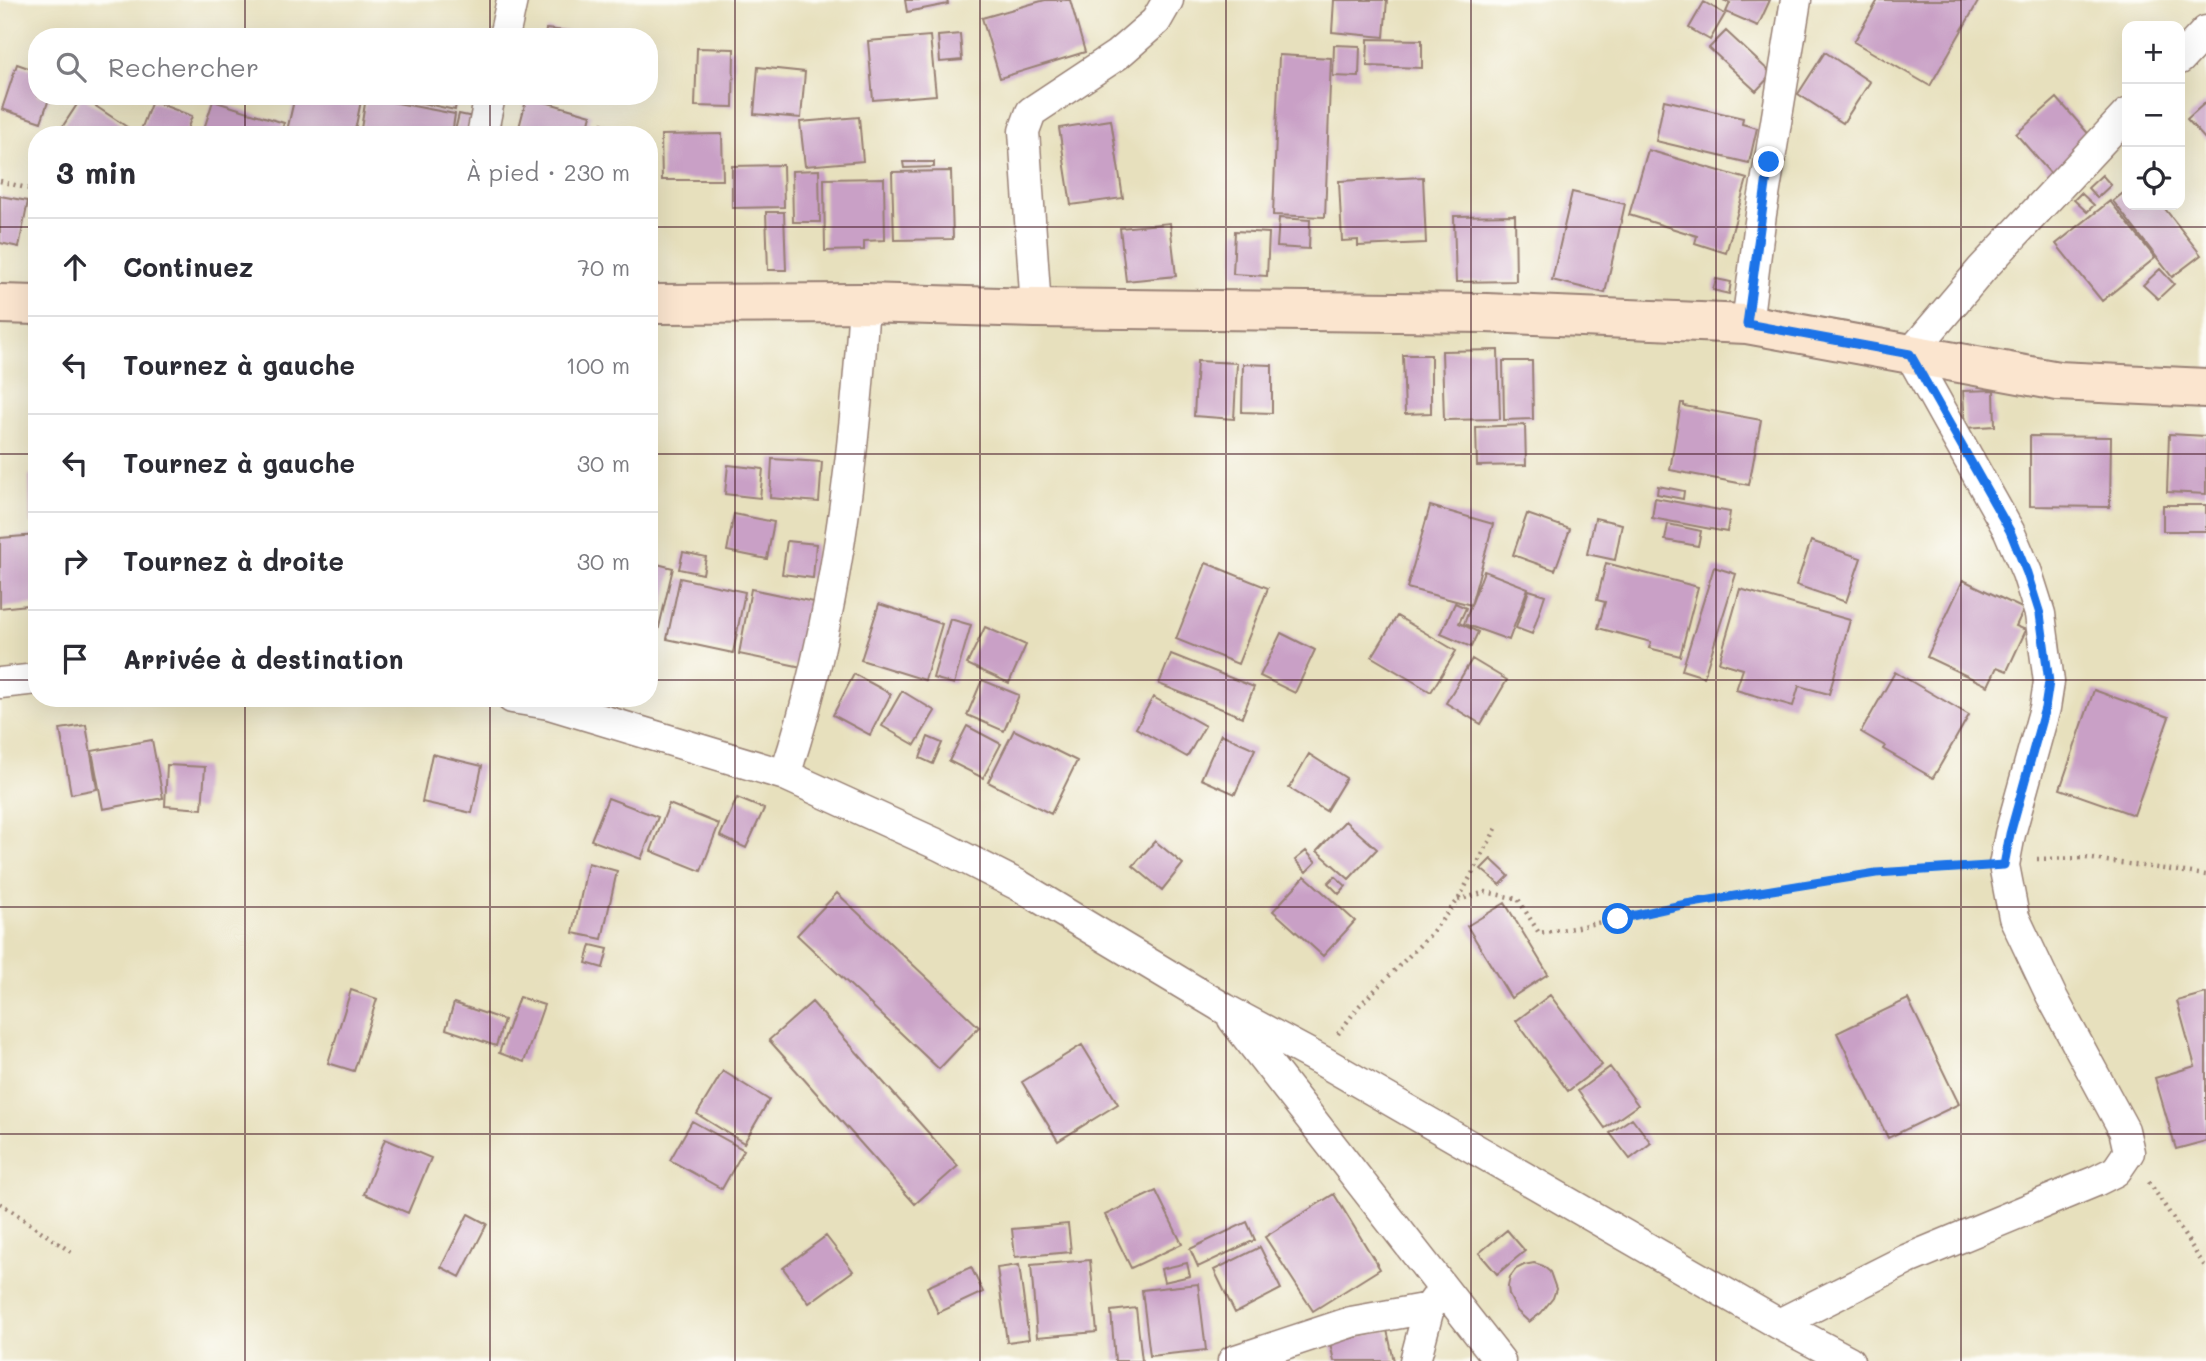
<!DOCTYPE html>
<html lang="fr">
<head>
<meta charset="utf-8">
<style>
	body { margin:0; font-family:Mali,sans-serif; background:#f2f2f3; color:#2b2b33 }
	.controls { position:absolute; right:21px; top:21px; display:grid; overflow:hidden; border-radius:14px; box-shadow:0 7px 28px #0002 }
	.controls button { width:63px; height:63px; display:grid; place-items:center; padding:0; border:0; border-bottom:2px solid #e1e1e2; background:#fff; color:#2b2b33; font:35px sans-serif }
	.stop { position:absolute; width:21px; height:21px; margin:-16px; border:5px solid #1a73e8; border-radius:50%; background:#fff }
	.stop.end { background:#1a73e8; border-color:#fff; box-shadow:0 2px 7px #0008 }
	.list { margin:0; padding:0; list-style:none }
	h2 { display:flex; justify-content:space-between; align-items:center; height:91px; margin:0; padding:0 28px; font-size:30px }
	h2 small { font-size:23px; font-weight:400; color:#7c7c81 }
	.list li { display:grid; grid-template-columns:46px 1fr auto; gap:21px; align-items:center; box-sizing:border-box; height:98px; padding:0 28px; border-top:2px solid #e1e1e2 }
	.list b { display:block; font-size:26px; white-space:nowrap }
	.list em { font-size:23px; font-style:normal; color:#7c7c81 }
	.icon { flex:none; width:38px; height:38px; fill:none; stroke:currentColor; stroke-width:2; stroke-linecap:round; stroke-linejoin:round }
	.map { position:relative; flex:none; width:2206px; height:1361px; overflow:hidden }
	.search { position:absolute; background:#fff; box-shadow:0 7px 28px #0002; left:28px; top:28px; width:630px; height:77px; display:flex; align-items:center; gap:18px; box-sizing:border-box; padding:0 24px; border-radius:28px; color:#7c7c81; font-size:26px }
	.panel { position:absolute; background:#fff; box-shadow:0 7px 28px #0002; left:28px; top:126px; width:630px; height:581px; border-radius:28px }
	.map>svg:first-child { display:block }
</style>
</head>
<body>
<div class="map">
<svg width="2206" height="1361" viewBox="0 0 2206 1361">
	<rect width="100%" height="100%" fill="#fdfcf7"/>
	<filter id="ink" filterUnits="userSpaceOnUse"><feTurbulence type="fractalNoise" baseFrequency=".0143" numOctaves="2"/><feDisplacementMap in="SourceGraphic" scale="14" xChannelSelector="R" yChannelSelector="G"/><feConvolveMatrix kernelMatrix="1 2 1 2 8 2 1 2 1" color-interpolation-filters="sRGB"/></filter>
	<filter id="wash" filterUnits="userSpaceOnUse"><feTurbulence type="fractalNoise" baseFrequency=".00686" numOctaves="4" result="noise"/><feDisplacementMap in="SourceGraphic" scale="28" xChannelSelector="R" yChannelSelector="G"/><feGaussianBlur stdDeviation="1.57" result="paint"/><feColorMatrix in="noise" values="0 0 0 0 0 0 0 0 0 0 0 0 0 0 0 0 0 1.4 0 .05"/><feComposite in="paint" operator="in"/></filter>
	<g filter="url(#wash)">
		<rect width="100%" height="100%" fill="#e7e0bd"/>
		<g id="blocks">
			<!-- building -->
			<path fill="#c9a0c6" d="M 905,0 L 947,0 L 948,4 L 907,12 Z
				M 1045,0 L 1070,0 L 1085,52 L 1000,78 L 982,18 Z
				M 1334,0 L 1387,0 L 1384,37 L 1332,32 Z
				M 1723,0 L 1770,0 L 1758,26 L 1726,12 L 1730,3 Z
				M 1878,0 L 1974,0 L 1978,2 L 1930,86 L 1854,42 Z
				M 1704,2 L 1725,14 L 1710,40 L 1689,28 Z
				M 546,29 L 597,34 L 597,37 L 545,37 Z
				M 1726,31 L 1772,74 L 1756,91 L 1709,48 Z
				M 960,34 L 962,60 L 940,62 L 938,36 Z
				M 930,36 L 936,95 L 873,100 L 868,41 Z
				M 1368,39 L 1422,40 L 1422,68 L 1367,66 Z
				M 1334,45 L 1360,46 L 1359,77 L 1333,76 Z
				M 697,48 L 734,49 L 733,107 L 695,106 Z
				M 1825,52 L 1870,82 L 1843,123 L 1798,94 Z
				M 1279,55 L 1331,58 L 1325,217 L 1273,215 Z
				M 17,64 L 37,71 L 37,96 L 50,96 L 41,122 L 2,109 Z
				M 758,67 L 805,72 L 801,118 L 754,114 Z
				M 295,96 L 340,96 L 361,101 L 354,135 L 286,135 Z
				M 390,96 L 457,96 L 455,110 Z
				M 82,97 L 139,135 L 57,135 Z
				M 366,97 L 455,114 L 452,135 L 360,135 Z
				M 527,97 L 591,115 L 586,135 L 517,135 Z
				M 2057,98 L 2092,138 L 2051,174 L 2016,134 Z
				M 1664,100 L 1743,118 L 1742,124 L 1757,128 L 1749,163 L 1656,141 Z
				M 152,101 L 192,116 L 185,135 L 139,135 Z
				M 213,101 L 284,123 L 280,135 L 202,135 Z
				M 2206,102 L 2206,140 L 2187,119 Z
				M 459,114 L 473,117 L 469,135 L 454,135 Z
				M 859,117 L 863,161 L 805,166 L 800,122 Z
				M 1111,120 L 1123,198 L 1071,205 L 1059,128 Z
				M 602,123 L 622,132 L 621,135 L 597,135 Z
				M 722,134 L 723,180 L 662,180 L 661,135 Z
				M 1648,150 L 1747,179 L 1726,253 L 1695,243 L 1697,236 L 1629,215 Z
				M 903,162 L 934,162 L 934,167 L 904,168 Z
				M 783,165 L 784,207 L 732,208 L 732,166 Z
				M 819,170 L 820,222 L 793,222 L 792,171 Z
				M 951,171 L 953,239 L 894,240 L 892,172 Z
				M 2102,175 L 2111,185 L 2097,198 L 2088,188 Z
				M 1423,177 L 1426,243 L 1358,246 L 1358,240 L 1342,241 L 1339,181 Z
				M 884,178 L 885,240 L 864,241 L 864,250 L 825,251 L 824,179 Z
				M 2127,190 L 2127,205 L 2162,205 L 2201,255 L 2172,277 L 2113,201 Z
				M 1572,192 L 1625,204 L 1605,293 L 1552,280 Z
				M 2081,193 L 2094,205 L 2087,212 L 2074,200 Z
				M 0,196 L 28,201 L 19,247 L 0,243 Z
				M 2110,201 L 2155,258 L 2102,301 L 2056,244 Z
				M 766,212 L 784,212 L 786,270 L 768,270 Z
				M 1515,215 L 1516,281 L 1456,282 L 1454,216 Z
				M 1279,218 L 1310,220 L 1309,249 L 1277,247 Z
				M 1170,223 L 1176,276 L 1126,281 L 1120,228 Z
				M 1235,231 L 1269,233 L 1267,276 L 1233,274 Z
				M 2160,269 L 2174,284 L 2158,299 L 2143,285 Z
				M 1716,279 L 1731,282 L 1729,294 L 1713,290 Z
				M 1498,350 L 1500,419 L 1444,420 L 1442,351 Z
				M 1403,355 L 1431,355 L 1431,413 L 1405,414 Z
				M 1197,361 L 1237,363 L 1234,419 L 1194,416 Z
				M 1503,361 L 1532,361 L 1533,419 L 1504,420 Z
				M 1243,364 L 1272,365 L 1272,413 L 1242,412 Z
				M 1994,390 L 1995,426 L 1965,428 L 1963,391 Z
				M 1681,403 L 1684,403 L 1684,406 L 1761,420 L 1749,485 L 1670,470 Z
				M 1525,425 L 1526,465 L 1477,466 L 1476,427 Z
				M 2169,434 L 2206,436 L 2206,494 L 2167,492 Z
				M 2030,436 L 2111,437 L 2110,507 L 2030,506 Z
				M 772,459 L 822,462 L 819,502 L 770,498 Z
				M 728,465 L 763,469 L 760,498 L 725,494 Z
				M 29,475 L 37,475 L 37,524 L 30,524 Z
				M 1658,486 L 1684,491 L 1683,499 L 1657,494 Z
				M 1655,498 L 1730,512 L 1727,532 L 1652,518 Z
				M 2163,505 L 2206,505 L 2206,531 L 2163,531 Z
				M 1430,506 L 1493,524 L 1471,605 L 1407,588 Z
				M 734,514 L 774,522 L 767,559 L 727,551 Z
				M 1527,514 L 1570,529 L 1555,570 L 1513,555 Z
				M 1595,518 L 1622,524 L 1615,560 L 1587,554 Z
				M 1668,524 L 1701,531 L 1698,546 L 1665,540 Z
				M 37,535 L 37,604 L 0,608 L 0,538 Z
				M 787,541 L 816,544 L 813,578 L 782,574 Z
				M 1811,541 L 1861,558 L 1846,602 L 1796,585 Z
				M 683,552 L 706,557 L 703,574 L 679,569 Z
				M 649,562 L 673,568 L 656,640 L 649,639 Z
				M 1206,563 L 1268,588 L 1238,664 L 1176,639 Z
				M 1606,563 L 1698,587 L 1680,656 L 1649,648 L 1651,642 L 1598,628 L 1605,602 L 1597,600 Z
				M 1714,567 L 1736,574 L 1704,677 L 1682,670 Z
				M 1484,571 L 1528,588 L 1509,640 L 1464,624 Z
				M 680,578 L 745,592 L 733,653 L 667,639 Z
				M 1963,580 L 2024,609 L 2016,626 L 2026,630 L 2007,671 L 1997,667 L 1988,686 L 1927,657 Z
				M 751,589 L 814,602 L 802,667 L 739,654 Z
				M 1740,589 L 1850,620 L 1829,694 L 1799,686 L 1793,706 L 1736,690 L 1743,669 L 1719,662 Z
				M 1529,590 L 1545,595 L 1532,634 L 1516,628 Z
				M 1455,603 L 1466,608 L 1459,623 L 1478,632 L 1471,647 L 1441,634 Z
				M 879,604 L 942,624 L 925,680 L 861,660 Z
				M 1397,616 L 1456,651 L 1431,692 L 1372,657 Z
				M 950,619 L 971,625 L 954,684 L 933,678 Z
				M 985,627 L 1026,645 L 1009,683 L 967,664 Z
				M 1281,633 L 1315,650 L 1295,693 L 1260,676 Z
				M 1171,654 L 1254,687 L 1242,717 L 1159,684 Z
				M 1472,659 L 1507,680 L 1481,724 L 1446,703 Z
				M 1895,672 L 1969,715 L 1933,778 L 1883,749 L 1885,746 L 1861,732 Z
				M 854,674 L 891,694 L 870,735 L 833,715 Z
				M 982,680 L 1019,695 L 1004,731 L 967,715 Z
				M 2094,690 L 2169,717 L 2134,815 L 2060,789 Z
				M 902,691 L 935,711 L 915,745 L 882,726 Z
				M 1153,697 L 1205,726 L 1187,757 L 1136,728 Z
				M 86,725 L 97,789 L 71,794 L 60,729 Z
				M 967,726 L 1001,744 L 983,778 L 949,761 Z
				M 1014,730 L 1077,761 L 1051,814 L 988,782 Z
				M 1221,734 L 1255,749 L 1235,794 L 1201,779 Z
				M 928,737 L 942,743 L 933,764 L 920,758 Z
				M 152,740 L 163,798 L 103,809 L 92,751 Z
				M 432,754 L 482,766 L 472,813 L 422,802 Z
				M 1309,754 L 1346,778 L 1326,811 L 1289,788 Z
				M 167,765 L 205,767 L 202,809 L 165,806 Z
				M 608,798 L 658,817 L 641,859 L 591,840 Z
				M 737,798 L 764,809 L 746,848 L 720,836 Z
				M 669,804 L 719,824 L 701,871 L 651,851 Z
				M 1345,821 L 1377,849 L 1349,879 L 1317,851 Z
				M 1155,841 L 1183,864 L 1162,890 L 1133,866 Z
				M 1306,851 L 1316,862 L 1306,872 L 1295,860 Z
				M 1491,859 L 1509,876 L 1500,885 L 1481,869 Z
				M 588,863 L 617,871 L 602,939 L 573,933 Z
				M 1305,876 L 1355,921 L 1323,956 L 1273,911 Z
				M 1335,876 L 1346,886 L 1339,894 L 1328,883 Z
				M 837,893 L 979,1027 L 939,1069 L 797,935 Z
				M 1505,903 L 1548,974 L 1511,998 L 1467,926 Z
				M 591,945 L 608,949 L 603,968 L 586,963 Z
				M 351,990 L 377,999 L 354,1071 L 328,1063 Z
				M 2206,993 L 2206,1141 L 2176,1149 L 2155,1078 L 2195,1066 L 2177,1001 Z
				M 1550,995 L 1602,1065 L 1568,1091 L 1516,1021 Z
				M 519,997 L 544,1005 L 524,1062 L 499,1053 Z
				M 1908,999 L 1959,1104 L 1888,1138 L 1837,1033 Z
				M 812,1002 L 958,1166 L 915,1204 L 769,1040 Z
				M 454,1003 L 504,1020 L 496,1046 L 446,1029 Z
				M 1082,1045 L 1118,1104 L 1058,1141 L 1022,1082 Z
				M 1610,1067 L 1638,1105 L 1605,1128 L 1578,1091 Z
				M 723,1071 L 769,1100 L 744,1143 L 697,1114 Z
				M 1632,1118 L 1651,1143 L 1630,1159 L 1610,1133 Z
				M 692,1121 L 744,1150 L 722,1189 L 670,1160 Z
				M 385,1139 L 431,1158 L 408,1213 L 364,1194 Z
				M 1156,1191 L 1182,1244 L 1131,1268 L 1105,1215 Z
				M 1334,1194 L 1380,1269 L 1313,1311 L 1265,1237 Z
				M 468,1214 L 487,1224 L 460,1277 L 441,1267 Z
				M 1247,1222 L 1255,1240 L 1198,1267 L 1190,1249 Z
				M 1068,1224 L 1071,1252 L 1015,1257 L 1012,1229 Z
				M 1507,1230 L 1525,1251 L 1497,1274 L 1479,1253 Z
				M 826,1236 L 853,1271 L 809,1303 L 783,1268 Z
				M 1260,1247 L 1281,1289 L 1235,1313 L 1214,1270 Z
				M 1090,1260 L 1097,1332 L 1037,1337 L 1031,1265 Z
				M 1187,1263 L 1190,1276 L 1164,1282 L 1161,1269 Z
				M 1534,1263 L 1543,1266 L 1550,1272 L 1556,1289 L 1553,1298 L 1541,1313 L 1529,1322 L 1517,1311 L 1509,1295 L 1508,1286 L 1510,1277 L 1516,1269 L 1524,1265 Z
				M 1019,1265 L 1029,1339 L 1007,1342 L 997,1268 Z
				M 971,1267 L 983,1292 L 938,1313 L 927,1287 Z
				M 1198,1284 L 1206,1350 L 1150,1356 L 1142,1290 Z
				M 1136,1308 L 1142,1361 L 1115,1361 L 1111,1311 Z
				M 1387,1330 L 1394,1361 L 1334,1361 L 1330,1343 Z"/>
		</g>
	</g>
	<g filter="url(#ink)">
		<use href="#blocks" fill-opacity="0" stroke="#988074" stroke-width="2"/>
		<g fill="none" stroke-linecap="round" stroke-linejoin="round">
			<defs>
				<path id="street" d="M 504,37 L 512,0
					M 2180,59 L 2206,31
					M 482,135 L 490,96
					M 1036,308 L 1024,131 L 1031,112 L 1117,55 L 1156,21 L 1168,0
					M 1747,324 L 1761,214 L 1796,0
					M 0,683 L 37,679
					M 512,698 L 549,704 L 785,775 L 941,846 L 1020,886 L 1225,1009 L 1324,1062 L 1779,1324 L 1849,1361
					M 785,775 C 835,623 854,463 864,303
					M 1233,1019 L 1500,1361
					M 1779,1324 L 1908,1259 L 2096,1181 L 2116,1171 L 2129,1152 L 2124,1130 L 2051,995 L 2014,917 L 2004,865 L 2010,834 L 2045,708 L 2049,682 L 2040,614 L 2027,573 L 2009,531 L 1910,354 L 1982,269 L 2127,114
					M 1233,1361 L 1351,1322 L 1429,1308
					M 1415,1361 L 1429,1308 L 1440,1293"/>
				<path id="secondary" d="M 0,304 L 37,305
					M 649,304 L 864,303 L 1036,308 L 1486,313 L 1747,324 L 2058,381 L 2206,388"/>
			</defs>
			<!-- street casing -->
			<use href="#street" stroke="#988074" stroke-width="33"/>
			<!-- secondary casing -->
			<use href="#secondary" stroke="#988074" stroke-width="42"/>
			<!-- path -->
			<path stroke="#988074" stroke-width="4.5" stroke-dasharray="2 5" stroke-linecap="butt" d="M 0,181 L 37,191
				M 2037,859 L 2086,858 L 2206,875
				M 1458,900 L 1486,892 L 1518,899 L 1539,933 L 1573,928 L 1686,904 L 1876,873 L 1973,867
				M 1338,1034 L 1359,1006 L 1429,936 L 1458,900 L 1498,825
				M 2149,1182 L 2206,1268
				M 0,1203 L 71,1252"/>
			<!-- street -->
			<use href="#street" stroke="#fff" stroke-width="30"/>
			<!-- secondary -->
			<use href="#secondary" stroke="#fbe5cf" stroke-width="38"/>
		</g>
	</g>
	<g fill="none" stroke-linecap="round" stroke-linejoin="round" filter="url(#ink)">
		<!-- route -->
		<path stroke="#1a73e8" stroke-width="9" d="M 1618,919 L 1686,904 L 1876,873 L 2004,865 L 2010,834 L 2045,708 L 2049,682 L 2040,614 L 2027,573 L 2010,531 L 1910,354 L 1747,324 L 1769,162"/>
	</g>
	<!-- grid -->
	<path fill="none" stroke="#4a1f2b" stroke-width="2" stroke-opacity="0.55" d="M 245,0 L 245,37M 490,0 L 490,37M 735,0 L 735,1361M 980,0 L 980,1361M 1226,0 L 1226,1361M 1471,0 L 1471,1361M 1716,0 L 1716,1361M 1961,0 L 1961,1361M 245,96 L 245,135M 490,96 L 490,135M 0,227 L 37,227M 649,227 L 2206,227M 0,454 L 37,454M 649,454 L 2206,454M 0,680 L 37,680M 649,680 L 2206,680M 245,698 L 245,1361M 490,698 L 490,1361M 0,907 L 2206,907M 0,1134 L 2206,1134"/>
</svg>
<div class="controls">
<button>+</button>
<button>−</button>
<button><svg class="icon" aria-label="locate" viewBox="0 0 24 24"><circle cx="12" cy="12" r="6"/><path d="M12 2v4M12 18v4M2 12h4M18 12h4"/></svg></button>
</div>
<div class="stop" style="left:1618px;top:919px"></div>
<div class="stop end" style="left:1769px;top:162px"></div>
<div class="search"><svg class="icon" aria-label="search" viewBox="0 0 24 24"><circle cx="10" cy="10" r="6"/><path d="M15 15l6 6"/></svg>Rechercher</div>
<section class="panel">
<h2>3 min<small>À pied · 230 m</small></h2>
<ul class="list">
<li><svg class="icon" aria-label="ahead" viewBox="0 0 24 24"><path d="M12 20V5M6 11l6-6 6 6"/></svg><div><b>Continuez</b></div><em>70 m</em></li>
<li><svg class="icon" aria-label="left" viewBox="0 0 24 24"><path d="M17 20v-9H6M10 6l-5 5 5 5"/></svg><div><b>Tournez à gauche</b></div><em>100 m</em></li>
<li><svg class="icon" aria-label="left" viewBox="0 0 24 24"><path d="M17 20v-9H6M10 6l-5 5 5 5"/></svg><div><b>Tournez à gauche</b></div><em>30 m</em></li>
<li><svg class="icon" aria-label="right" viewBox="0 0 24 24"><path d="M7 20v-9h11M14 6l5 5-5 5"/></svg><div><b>Tournez à droite</b></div><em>30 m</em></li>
<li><svg class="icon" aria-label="arrive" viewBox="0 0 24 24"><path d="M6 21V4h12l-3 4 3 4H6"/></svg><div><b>Arrivée à destination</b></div></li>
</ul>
</section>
</div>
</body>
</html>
